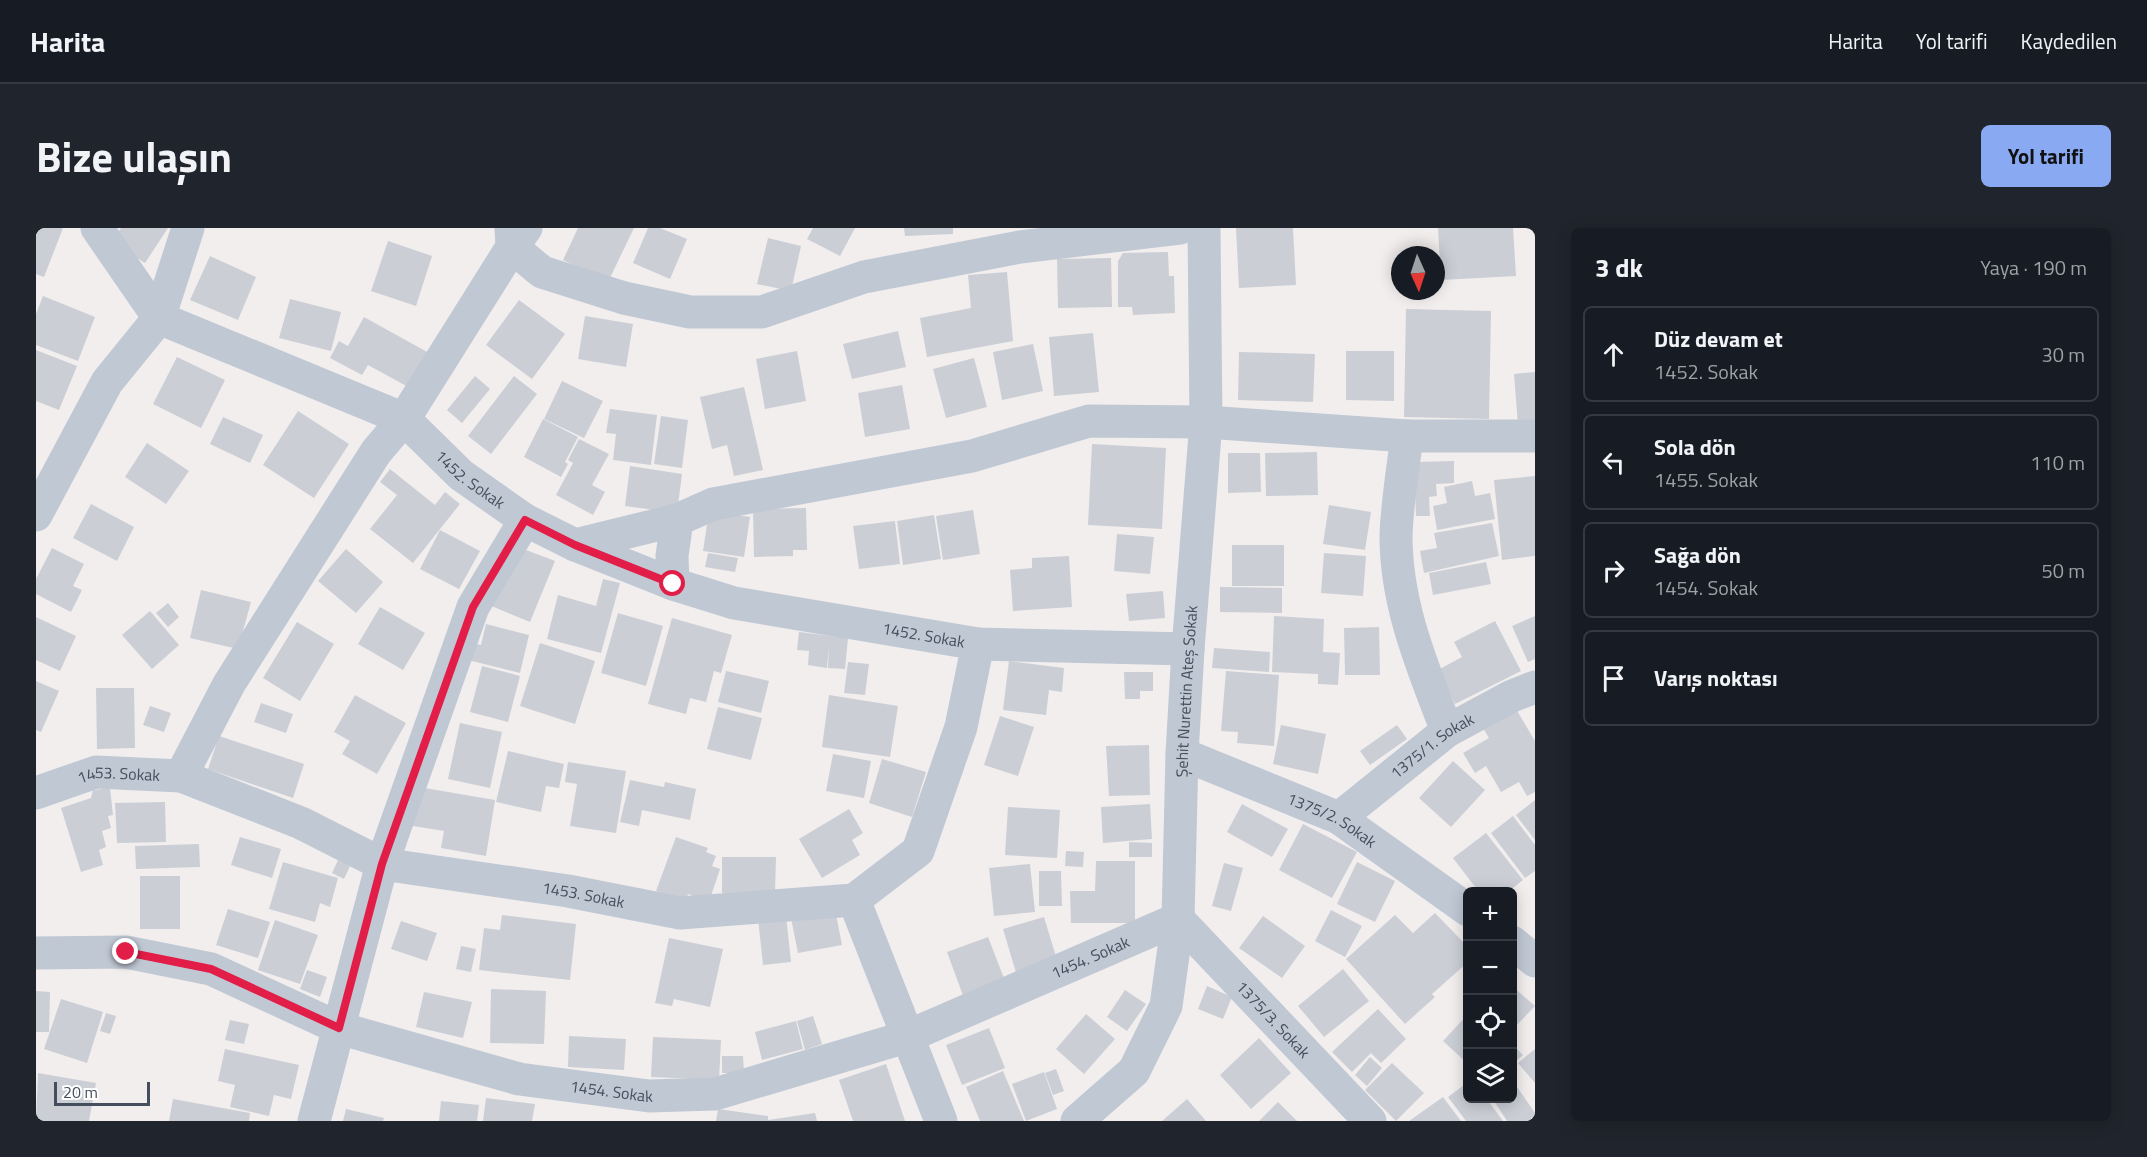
<!DOCTYPE html>
<html lang="tr">
<head>
<meta charset="utf-8">
<style>
	body { margin:0; font-family:"Titillium Web",sans-serif; background:#20242c; color:#f1f3f6 }
	.controls { position:absolute; right:18px; bottom:18px; display:grid; overflow:hidden; border-radius:9px; box-shadow:0 3px 15px #0003 }
	.controls button { width:54px; height:54px; display:grid; place-items:center; padding:0; border:0; border-bottom:2px solid #363941; background:#171b24; color:#f1f3f6; font:30px sans-serif }
	.compass { position:absolute; left:1355px; top:18px; width:54px; height:54px; border-radius:50%; background:#171b24; box-shadow:0 3px 15px #0003; rotate:177deg }
	.scale { position:absolute; left:18px; bottom:15px; width:96px; box-sizing:border-box; padding-left:6px; border:3px solid #444e5d; border-top:0; font-size:16px; line-height:21px; white-space:nowrap; color:#444e5d; -webkit-text-stroke:4px #fff; paint-order:stroke }
	.stop { position:absolute; width:18px; height:18px; margin:-14px; border:4px solid #e11d48; border-radius:50%; background:#fff }
	.stop.end { background:#e11d48; border-color:#fff; box-shadow:0 2px 6px #0008 }
	.list { margin:0; padding:0; list-style:none }
	h2 { display:flex; justify-content:space-between; align-items:center; height:78px; margin:0; padding:0 24px; font-size:26px }
	h2 small { font-size:20px; font-weight:400; color:#9ea1a6 }
	.list li { display:grid; grid-template-columns:39px 1fr auto; gap:18px; align-items:center; box-sizing:border-box; height:96px; margin:0 12px 12px; padding:0 12px; border:2px solid #363941; border-radius:9px }
	.list b { display:block; font-size:22px; white-space:nowrap }
	.list p { margin:0; font-size:20px; white-space:nowrap; color:#9ea1a6 }
	.list em { font-size:20px; font-style:normal; color:#9ea1a6 }
	.icon { flex:none; width:33px; height:33px; fill:none; stroke:currentColor; stroke-width:2; stroke-linecap:round; stroke-linejoin:round }
	.map { position:relative; flex:none; width:1499px; height:893px; overflow:hidden; border-radius:9px }
	header { display:flex; align-items:center; gap:36px; box-sizing:border-box; height:84px; padding:0 30px; background:#171b24; border-bottom:2px solid #363941 }
	header strong { font-size:28px }
	nav { display:flex; gap:33px; margin-inline-start:auto; font-size:21px }
	.intro { display:flex; align-items:center; justify-content:space-between; box-sizing:border-box; height:144px; padding:0 36px }
	h1 { margin:0; font-size:42px }
	.button { padding:15px 27px; border-radius:9px; background:#89aaf2; color:#111; font-size:21px; font-weight:700 }
	main { display:flex; gap:36px; padding:0 36px }
	aside { flex:1; background:#171b24; border-radius:9px; box-shadow:0 3px 15px #0003 }
	.map>svg:first-child { display:block }
</style>
</head>
<body>
<header>
<strong>Harita</strong>
<nav><a>Harita</a><a>Yol tarifi</a><a>Kaydedilen</a></nav>
</header>
<div class="intro"><h1>Bize ulaşın</h1><a class="button">Yol tarifi</a></div>
<main>
<div class="map">
<svg width="1499" height="893" viewBox="0 0 1499 893">
	<rect width="100%" height="100%" fill="#f1eeed"/>
	<!-- building -->
	<path fill="#ccced6" d="M 0,0 L 27,0 L 8,49 L 0,46 Z
		M 85,0 L 132,0 L 109,35 L 76,14 Z
		M 542,0 L 598,0 L 572,54 L 527,32 Z
		M 612,0 L 624,0 L 651,11 L 634,51 L 597,35 Z
		M 777,0 L 819,0 L 804,28 L 771,11 Z
		M 868,0 L 917,0 L 917,6 L 869,8 Z
		M 1200,0 L 1257,0 L 1260,57 L 1203,60 Z
		M 1402,0 L 1477,0 L 1480,48 L 1405,52 Z
		M 732,10 L 765,18 L 755,63 L 721,56 Z
		M 352,13 L 396,28 L 380,78 L 335,63 Z
		M 1132,24 L 1133,48 L 1138,48 L 1139,85 L 1097,87 L 1096,79 L 1082,79 L 1082,33 L 1087,25 Z
		M 174,28 L 220,49 L 202,92 L 154,72 Z
		M 1075,30 L 1076,79 L 1022,80 L 1021,31 Z
		M 971,44 L 977,113 L 891,129 L 884,90 L 935,80 L 932,47 Z
		M 7,68 L 59,89 L 42,133 L 0,117 L 0,86 Z
		M 254,71 L 305,84 L 295,123 L 243,110 Z
		M 483,72 L 529,106 L 496,151 L 450,117 Z
		M 1370,81 L 1455,83 L 1453,191 L 1368,189 Z
		M 549,88 L 597,96 L 590,139 L 542,131 Z
		M 328,89 L 393,125 L 374,160 L 332,137 L 326,147 L 294,130 L 303,113 L 312,118 Z
		M 862,103 L 870,139 L 816,151 L 807,116 Z
		M 1057,105 L 1063,164 L 1018,168 L 1013,109 Z
		M 997,116 L 1007,163 L 966,172 L 957,124 Z
		M 0,122 L 41,138 L 23,182 L 0,173 Z
		M 761,123 L 770,173 L 729,181 L 720,131 Z
		M 1310,123 L 1358,123 L 1358,173 L 1310,172 Z
		M 1203,124 L 1279,126 L 1277,174 L 1202,172 Z
		M 141,129 L 189,152 L 165,200 L 117,176 Z
		M 938,130 L 951,179 L 910,190 L 897,141 Z
		M 1499,144 L 1499,195 L 1482,197 L 1478,146 Z
		M 439,148 L 454,161 L 426,195 L 411,182 Z
		M 478,148 L 501,166 L 455,226 L 432,208 Z
		M 526,153 L 567,173 L 548,210 L 508,191 Z
		M 866,157 L 874,201 L 829,209 L 822,165 Z
		M 708,159 L 727,242 L 698,248 L 691,217 L 676,221 L 664,169 Z
		M 574,181 L 621,187 L 615,237 L 577,232 L 580,206 L 570,205 Z
		M 262,183 L 313,216 L 278,270 L 227,237 Z
		M 625,188 L 652,192 L 646,240 L 618,236 Z
		M 187,189 L 227,207 L 214,235 L 174,216 Z
		M 507,191 L 542,209 L 529,234 L 532,236 L 525,249 L 488,229 Z
		M 543,211 L 573,226 L 556,257 L 569,264 L 557,287 L 520,267 L 537,235 L 532,232 Z
		M 111,215 L 153,243 L 130,276 L 89,249 Z
		M 1056,216 L 1130,220 L 1126,301 L 1052,297 Z
		M 1281,224 L 1282,267 L 1230,268 L 1229,225 Z
		M 1192,225 L 1224,225 L 1225,264 L 1192,265 Z
		M 1418,233 L 1418,255 L 1400,256 L 1401,268 L 1393,269 L 1394,288 L 1380,288 L 1378,234 Z
		M 594,238 L 646,246 L 641,285 L 589,278 Z
		M 354,241 L 399,277 L 409,264 L 424,276 L 377,335 L 334,301 L 361,267 L 344,254 Z
		M 1499,248 L 1499,328 L 1466,332 L 1458,252 Z
		M 1436,253 L 1439,268 L 1454,265 L 1459,291 L 1401,302 L 1397,278 L 1411,275 L 1408,259 Z
		M 55,276 L 98,299 L 81,333 L 37,310 Z
		M 1293,277 L 1335,284 L 1329,322 L 1287,316 Z
		M 770,280 L 771,322 L 757,322 L 757,328 L 718,329 L 717,281 Z
		M 937,282 L 944,326 L 907,332 L 900,288 Z
		M 673,283 L 714,289 L 708,329 L 667,323 Z
		M 898,287 L 905,331 L 867,337 L 861,293 Z
		M 859,293 L 864,336 L 823,341 L 817,298 Z
		M 1456,295 L 1463,328 L 1388,345 L 1384,323 L 1401,320 L 1398,305 Z
		M 404,302 L 444,323 L 423,361 L 384,341 Z
		M 1081,306 L 1118,309 L 1114,346 L 1078,343 Z
		M 477,317 L 519,333 L 494,394 L 453,377 Z
		M 1196,317 L 1248,317 L 1248,358 L 1196,358 Z
		M 16,320 L 48,336 L 37,358 L 46,362 L 35,384 L 0,366 L 0,351 Z
		M 310,321 L 347,354 L 320,385 L 282,353 Z
		M 672,325 L 702,330 L 699,344 L 669,339 Z
		M 1288,325 L 1330,328 L 1327,368 L 1285,365 Z
		M 1033,328 L 1036,379 L 977,383 L 974,342 L 996,340 L 996,330 Z
		M 1450,334 L 1455,356 L 1397,367 L 1393,345 Z
		M 567,351 L 584,355 L 565,425 L 511,411 L 522,367 L 560,378 Z
		M 1184,359 L 1246,360 L 1246,385 L 1184,384 Z
		M 165,362 L 215,374 L 202,421 L 154,410 Z
		M 1127,363 L 1129,390 L 1093,393 L 1090,366 Z
		M 132,375 L 143,389 L 132,399 L 120,385 Z
		M 344,379 L 389,405 L 367,442 L 322,416 Z
		M 114,383 L 143,417 L 116,441 L 86,407 Z
		M 582,385 L 627,398 L 610,458 L 565,445 Z
		M 1238,388 L 1288,391 L 1287,424 L 1304,425 L 1302,457 L 1282,456 L 1282,446 L 1236,444 Z
		M 1499,388 L 1499,431 L 1492,434 L 1476,398 Z
		M 0,389 L 40,408 L 24,443 L 0,432 Z
		M 636,390 L 696,407 L 685,445 L 678,443 L 670,474 L 654,470 L 650,486 L 612,476 Z
		M 1459,393 L 1485,443 L 1419,476 L 1402,442 L 1426,429 L 1418,414 Z
		M 261,394 L 298,416 L 264,473 L 227,450 Z
		M 450,396 L 493,407 L 484,445 L 428,431 L 432,414 L 445,417 Z
		M 1343,399 L 1344,447 L 1309,447 L 1308,400 Z
		M 763,404 L 812,410 L 809,441 L 792,440 L 793,418 L 791,440 L 772,437 L 773,423 L 761,422 Z
		M 504,415 L 559,433 L 539,496 L 484,478 Z
		M 1178,420 L 1234,424 L 1233,444 L 1176,440 Z
		M 973,433 L 1028,440 L 1026,464 L 1013,462 L 1010,487 L 967,482 Z
		M 812,434 L 833,436 L 829,467 L 808,465 Z
		M 446,438 L 484,448 L 472,494 L 434,484 Z
		M 690,443 L 733,453 L 725,485 L 682,474 Z
		M 1190,443 L 1243,447 L 1238,518 L 1201,515 L 1202,504 L 1185,503 Z
		M 1088,444 L 1117,444 L 1117,463 L 1104,463 L 1104,471 L 1089,471 Z
		M 0,453 L 23,463 L 5,504 L 0,502 Z
		M 60,460 L 98,460 L 99,520 L 61,521 Z
		M 319,467 L 370,495 L 341,546 L 306,526 L 314,513 L 298,504 Z
		M 793,467 L 862,478 L 854,529 L 786,519 Z
		M 225,475 L 257,486 L 250,505 L 218,494 Z
		M 114,478 L 135,485 L 128,504 L 107,497 Z
		M 682,479 L 726,490 L 715,532 L 671,521 Z
		M 1480,481 L 1499,513 L 1499,564 L 1491,568 L 1483,554 L 1465,564 L 1450,538 L 1439,545 L 1427,525 L 1453,510 L 1447,500 Z
		M 964,488 L 998,499 L 982,548 L 948,537 Z
		M 424,495 L 466,504 L 454,560 L 412,551 Z
		M 1245,497 L 1290,506 L 1282,546 L 1237,536 Z
		M 1361,497 L 1371,511 L 1334,537 L 1324,523 Z
		M 183,508 L 268,536 L 257,570 L 172,541 Z
		M 1113,517 L 1114,567 L 1073,568 L 1070,518 Z
		M 472,523 L 528,536 L 523,560 L 510,558 L 505,584 L 460,574 Z
		M 797,526 L 835,533 L 828,570 L 790,563 Z
		M 846,531 L 890,544 L 876,589 L 833,575 Z
		M 1417,533 L 1449,562 L 1415,599 L 1383,570 Z
		M 532,534 L 590,543 L 580,605 L 534,598 L 541,556 L 529,554 Z
		M 594,552 L 628,559 L 629,554 L 660,561 L 654,592 L 606,582 L 603,598 L 584,594 Z
		M 377,558 L 459,572 L 450,628 L 405,620 L 408,603 L 371,597 Z
		M 74,560 L 77,587 L 72,588 L 75,600 L 66,603 L 70,619 L 63,622 L 67,637 L 45,644 L 25,580 L 55,570 L 57,562 Z
		M 1499,572 L 1499,612 L 1480,587 Z
		M 129,574 L 130,614 L 81,615 L 79,575 Z
		M 1114,576 L 1116,611 L 1067,615 L 1065,579 Z
		M 1206,576 L 1252,601 L 1236,629 L 1191,604 Z
		M 972,579 L 1024,582 L 1021,630 L 969,627 Z
		M 813,581 L 827,605 L 816,612 L 824,627 L 786,650 L 763,611 Z
		M 1477,588 L 1499,617 L 1499,643 L 1489,650 L 1455,605 Z
		M 1267,596 L 1321,624 L 1296,670 L 1243,642 Z
		M 1450,605 L 1487,652 L 1472,664 L 1443,664 L 1417,630 Z
		M 204,609 L 245,621 L 236,650 L 195,637 Z
		M 640,609 L 672,620 L 670,624 L 680,628 L 676,638 L 684,641 L 673,674 L 652,666 L 650,673 L 620,663 Z
		M 1093,614 L 1116,615 L 1116,629 L 1093,629 Z
		M 163,616 L 164,639 L 100,641 L 99,618 Z
		M 1030,623 L 1048,624 L 1047,639 L 1029,638 Z
		M 686,629 L 740,629 L 739,666 L 686,665 Z
		M 302,632 L 314,638 L 308,651 L 296,645 Z
		M 1060,633 L 1099,633 L 1099,695 L 1035,695 L 1034,663 L 1059,663 Z
		M 247,634 L 302,650 L 294,679 L 284,675 L 279,694 L 233,681 Z
		M 1321,634 L 1359,653 L 1339,694 L 1301,676 Z
		M 1188,635 L 1207,640 L 1195,683 L 1176,678 Z
		M 994,636 L 999,684 L 958,688 L 953,640 Z
		M 1003,643 L 1025,643 L 1026,678 L 1003,678 Z
		M 104,648 L 144,648 L 144,701 L 104,701 Z
		M 192,681 L 234,694 L 222,730 L 180,717 Z
		M 799,681 L 806,717 L 762,725 L 755,690 Z
		M 1295,682 L 1326,698 L 1309,729 L 1279,713 Z
		M 1399,685 L 1432,719 L 1432,734 L 1396,766 L 1399,769 L 1369,796 L 1310,731 L 1359,687 L 1377,705 Z
		M 466,687 L 540,696 L 534,752 L 443,742 L 448,700 L 464,702 Z
		M 750,687 L 755,734 L 727,737 L 722,690 Z
		M 1227,688 L 1269,718 L 1246,750 L 1203,720 Z
		M 1008,689 L 1022,735 L 981,748 L 967,701 Z
		M 239,692 L 282,707 L 264,756 L 222,742 Z
		M 365,693 L 401,705 L 391,733 L 355,721 Z
		M 952,709 L 971,758 L 929,773 L 911,724 Z
		M 633,710 L 687,721 L 674,779 L 638,771 L 636,778 L 619,775 Z
		M 425,718 L 440,721 L 435,744 L 420,741 Z
		M 1307,741 L 1333,773 L 1288,809 L 1262,778 Z
		M 271,742 L 291,749 L 284,769 L 264,761 Z
		M 1171,758 L 1196,769 L 1187,791 L 1162,781 Z
		M 1476,758 L 1499,778 L 1476,802 Z
		M 455,761 L 510,763 L 508,816 L 454,815 Z
		M 1089,762 L 1110,776 L 1091,803 L 1071,789 Z
		M 0,763 L 14,764 L 13,804 L 0,804 Z
		M 388,764 L 436,774 L 427,810 L 380,799 Z
		M 25,771 L 67,784 L 51,835 L 8,821 Z
		M 1342,781 L 1370,811 L 1345,835 L 1335,825 L 1316,844 L 1296,824 Z
		M 70,785 L 80,788 L 74,806 L 64,803 Z
		M 1050,786 L 1079,811 L 1048,846 L 1020,821 Z
		M 1432,786 L 1432,836 L 1407,813 Z
		M 777,788 L 786,816 L 769,822 L 761,793 Z
		M 194,792 L 213,796 L 208,816 L 189,812 Z
		M 760,793 L 767,821 L 726,832 L 719,804 Z
		M 953,800 L 969,840 L 926,857 L 910,817 Z
		M 533,808 L 590,811 L 588,842 L 532,839 Z
		M 617,809 L 685,812 L 683,852 L 615,849 Z
		M 1223,810 L 1255,845 L 1215,881 L 1184,847 Z
		M 1476,816 L 1487,827 L 1476,837 Z
		M 189,821 L 263,837 L 255,871 L 238,867 L 233,888 L 194,879 L 199,857 L 182,853 Z
		M 1499,821 L 1499,855 L 1482,835 Z
		M 686,828 L 707,828 L 708,845 L 686,845 Z
		M 1334,829 L 1346,840 L 1331,858 L 1319,847 Z
		M 1356,835 L 1388,865 L 1360,893 L 1329,862 Z
		M 850,836 L 869,893 L 817,893 L 803,852 Z
		M 1020,841 L 1028,863 L 1017,867 L 1009,845 Z
		M 967,843 L 988,893 L 944,893 L 930,859 Z
		M 1008,844 L 1021,881 L 990,893 L 976,856 Z
		M 2,845 L 60,855 L 53,893 L 0,893 Z
		M 1432,854 L 1432,870 L 1450,870 L 1467,893 L 1430,893 L 1412,869 Z
		M 1479,856 L 1499,885 L 1499,888 L 1492,893 L 1471,893 L 1456,870 L 1476,870 L 1476,858 Z
		M 1407,869 L 1425,893 L 1373,893 Z
		M 450,870 L 499,876 L 496,893 L 447,893 Z
		M 137,871 L 214,885 L 213,893 L 133,893 Z
		M 1151,871 L 1170,893 L 1126,893 Z
		M 405,873 L 443,877 L 441,893 L 403,893 Z
		M 1242,874 L 1261,893 L 1223,893 Z
		M 310,881 L 348,890 L 347,893 L 307,893 Z
		M 682,881 L 732,888 L 732,893 L 680,893 Z
		M 779,885 L 781,893 L 732,893 L 732,892 Z"/>
	<g fill="none" stroke-linecap="round" stroke-linejoin="round">
		<!-- minor -->
		<g stroke="#c0c8d4" stroke-width="33">
			<path id="s1" d="M 61,0 L 123,90 L 368,191 L 425,247 L 489,292 L 539,317 L 637,356 L 698,375 L 942,416 L 1152,421"/>
			<path d="M 490,0 L 476,19 L 506,44 L 588,70 L 654,84 L 726,84 L 828,49 L 984,19 L 1144,0"/>
			<path d="M 1371,208 C 1367,241 1361,275 1360,308 C 1360,378 1387,440 1411,503"/>
			<path d="M 0,287 L 71,154 L 123,90 L 152,0"/>
			<path d="M 539,317 L 641,292 L 677,276 L 936,228 L 1053,193 L 1170,194 L 1371,208 L 1499,208"/>
			<path d="M 637,356 L 636,328 L 641,292"/>
			<path id="s2" d="M 1146,526 L 1303,590 L 1432,682"/>
			<path d="M 145,548 L 193,456 L 340,224 L 368,191 L 476,19 L 475,0"/>
			<path id="s3" d="M 0,565 L 60,544 L 145,548 L 265,595 L 346,636 L 532,663 L 644,685 L 818,672 L 882,623 L 925,499 L 942,416"/>
			<path id="s4" d="M 1303,590 L 1411,503 L 1476,468 L 1499,459"/>
			<path d="M 818,672 L 905,893"/>
			<path d="M 1476,714 L 1499,733"/>
			<path id="s5" d="M 0,725 L 90,724 L 175,741 L 303,800 L 483,851 L 613,868 L 679,866 L 870,809 L 1142,691 L 1334,893"/>
			<path d="M 278,893 L 346,636 L 437,379 L 489,292"/>
			<path id="s6" d="M 1041,893 L 1098,843 L 1130,778 L 1142,691 L 1146,526 L 1152,421 L 1170,194 L 1168,0"/>
		</g>
	</g>
	<g fill="none" stroke-linecap="round" stroke-linejoin="round">
		<!-- route -->
		<path stroke="#e11d48" stroke-width="8" d="M 90,724 L 175,741 L 303,800 L 346,636 L 437,379 L 489,292 L 539,317 L 637,356"/>
	</g>
	<g text-anchor="middle" dominant-baseline="central" stroke-width="4.5" stroke-linejoin="round" paint-order="stroke">
		<!-- street labels -->
		<g font-size="16" fill="#444e5d" stroke="#fff">
			<text stroke="none"><textPath href="#s1" startOffset="464">1452. Sokak</textPath></text>
			<text stroke="none"><textPath href="#s1" startOffset="950">1452. Sokak</textPath></text>
			<text stroke="none"><textPath href="#s6" startOffset="464">Şehit Nurettin Ateş Sokak</textPath></text>
			<text stroke="none"><textPath href="#s4" startOffset="118">1375/1. Sokak</textPath></text>
			<text stroke="none"><textPath href="#s3" startOffset="86">1453. Sokak</textPath></text>
			<text stroke="none"><textPath href="#s2" startOffset="164">1375/2. Sokak</textPath></text>
			<text stroke="none"><textPath href="#s3" startOffset="572">1453. Sokak</textPath></text>
			<text stroke="none"><textPath href="#s5" startOffset="1102">1454. Sokak</textPath></text>
			<text stroke="none"><textPath href="#s5" startOffset="1336">1375/3. Sokak</textPath></text>
			<text stroke="none"><textPath href="#s5" startOffset="598">1454. Sokak</textPath></text>
		</g>
	</g>
</svg>
<div class="controls">
<button>+</button>
<button>−</button>
<button><svg class="icon" aria-label="locate" viewBox="0 0 24 24"><circle cx="12" cy="12" r="6"/><path d="M12 2v4M12 18v4M2 12h4M18 12h4"/></svg></button>
<button><svg class="icon" aria-label="layers" viewBox="0 0 24 24"><path d="M12 4l9 5-9 5-9-5zM3 14l9 5 9-5"/></svg></button>
</div>
<svg class="compass" viewBox="-18 -18 36 36"><path d="M0-13l5 13h-10z" fill="#e53935"/><path d="M0 13l5-13h-10z" fill="#9ea1a6"/></svg>
<div class="scale">20 m</div>
<div class="stop" style="left:637px;top:356px"></div>
<div class="stop end" style="left:90px;top:724px"></div>
</div>
<aside>
<h2>3 dk<small>Yaya · 190 m</small></h2>
<ul class="list">
<li><svg class="icon" aria-label="ahead" viewBox="0 0 24 24"><path d="M12 20V5M6 11l6-6 6 6"/></svg><div><b>Düz devam et</b><p>1452. Sokak</p></div><em>30 m</em></li>
<li><svg class="icon" aria-label="left" viewBox="0 0 24 24"><path d="M17 20v-9H6M10 6l-5 5 5 5"/></svg><div><b>Sola dön</b><p>1455. Sokak</p></div><em>110 m</em></li>
<li><svg class="icon" aria-label="right" viewBox="0 0 24 24"><path d="M7 20v-9h11M14 6l5 5-5 5"/></svg><div><b>Sağa dön</b><p>1454. Sokak</p></div><em>50 m</em></li>
<li><svg class="icon" aria-label="arrive" viewBox="0 0 24 24"><path d="M6 21V4h12l-3 4 3 4H6"/></svg><div><b>Varış noktası</b></div></li>
</ul>
</aside>
</main>
</body>
</html>
